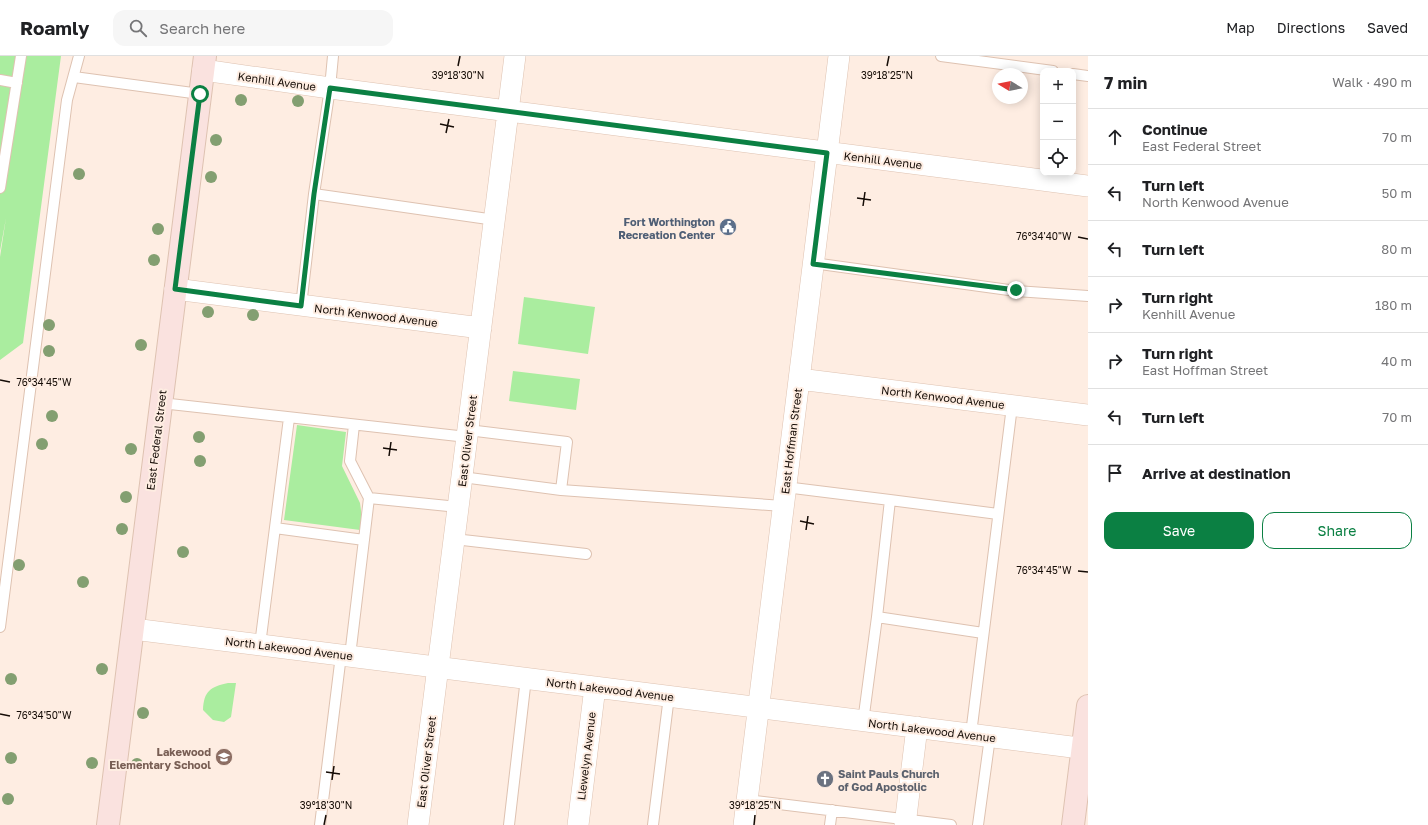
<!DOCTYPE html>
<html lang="en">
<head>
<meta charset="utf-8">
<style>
	body { margin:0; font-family:"Golos Text",sans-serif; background:#f6f6f6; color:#202124 }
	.controls { position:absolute; right:12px; top:12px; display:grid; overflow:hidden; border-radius:8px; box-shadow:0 2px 10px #0003 }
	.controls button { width:36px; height:36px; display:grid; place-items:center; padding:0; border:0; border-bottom:1px solid #e0e0e0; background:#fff; color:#202124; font:20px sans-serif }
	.compass { position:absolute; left:992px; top:12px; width:36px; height:36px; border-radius:50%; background:#fff; box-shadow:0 2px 10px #0003; rotate:280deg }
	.stop { position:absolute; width:12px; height:12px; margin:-9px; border:3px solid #0b8043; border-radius:50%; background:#fff }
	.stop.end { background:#0b8043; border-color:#fff; box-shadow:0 1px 4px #0008 }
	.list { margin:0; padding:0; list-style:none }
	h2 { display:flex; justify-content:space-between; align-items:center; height:52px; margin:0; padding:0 16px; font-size:17px }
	h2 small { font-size:13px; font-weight:400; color:#757577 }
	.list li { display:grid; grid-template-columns:26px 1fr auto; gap:12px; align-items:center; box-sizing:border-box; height:56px; padding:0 16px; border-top:1px solid #e0e0e0 }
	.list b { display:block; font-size:15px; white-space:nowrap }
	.list p { margin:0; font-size:13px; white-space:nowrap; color:#757577 }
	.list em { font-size:13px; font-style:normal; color:#757577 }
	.actions { display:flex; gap:8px; padding:12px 16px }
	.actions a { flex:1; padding:9px 0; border:1px solid #0b8043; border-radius:12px; text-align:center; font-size:14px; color:#0b8043 }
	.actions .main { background:#0b8043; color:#fff }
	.icon { flex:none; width:22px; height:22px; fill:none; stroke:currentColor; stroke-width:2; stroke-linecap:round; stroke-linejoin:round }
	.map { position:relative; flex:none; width:1088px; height:769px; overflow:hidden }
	header { display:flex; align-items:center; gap:24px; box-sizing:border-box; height:56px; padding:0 20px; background:#fff; border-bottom:1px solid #e0e0e0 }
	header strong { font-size:19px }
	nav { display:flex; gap:22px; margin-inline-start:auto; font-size:14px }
	.search { width:280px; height:36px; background:#f6f6f6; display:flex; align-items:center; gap:10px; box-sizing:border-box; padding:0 14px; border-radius:12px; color:#757577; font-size:15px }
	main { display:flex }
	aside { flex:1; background:#fff }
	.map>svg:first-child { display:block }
</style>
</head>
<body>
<header>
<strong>Roamly</strong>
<div class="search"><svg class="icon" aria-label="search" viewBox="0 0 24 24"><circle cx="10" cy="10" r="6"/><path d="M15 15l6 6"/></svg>Search here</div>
<nav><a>Map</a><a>Directions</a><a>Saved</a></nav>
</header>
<main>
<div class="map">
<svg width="1088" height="769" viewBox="0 0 1088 769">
	<rect width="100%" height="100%" fill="#feede2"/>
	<!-- green -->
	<path fill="#aaed9f" d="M 0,0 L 61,0 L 23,287 L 0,304 L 0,201 L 6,162 L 0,195 Z
		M 524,241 L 595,251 L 588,298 L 518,288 Z
		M 513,315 L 580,323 L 576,354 L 509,345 Z
		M 297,369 L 346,376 L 342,410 L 360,447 L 362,462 L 360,474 L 284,464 Z
		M 228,627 L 236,627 L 231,661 L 224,666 L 213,664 L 203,654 C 204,635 210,631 228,627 Z"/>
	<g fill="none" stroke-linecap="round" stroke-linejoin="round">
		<defs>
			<path id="lane" d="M 333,0 L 330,32 L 314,138 L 495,164
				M 941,0 L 1053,15
				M 1073,18 L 1088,20
				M 74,21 L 200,38
				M 0,24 L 17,27
				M 0,132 L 21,0
				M 813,207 L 1016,235 L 1088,240
				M 301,250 L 314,138
				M 161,347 L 467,381
				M 462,421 L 561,434 L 567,386 L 468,374
				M 785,431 L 890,444
				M 561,434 L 783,450
				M 369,442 L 458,451
				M 275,472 L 364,484
				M 454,483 L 586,498
				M 0,571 L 67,44 L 79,0
				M 983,577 L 877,561 L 890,444 L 998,458
				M 260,589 L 289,362
				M 350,600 L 369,442 L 350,405 L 354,369
				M 863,666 L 877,561
				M 971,678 L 1012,350
				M 747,744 L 951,769
				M 320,769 L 341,599
				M 509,769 L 526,622
				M 653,769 L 669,640
				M 830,769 L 832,754
				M 978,769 L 990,681"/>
			<path id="street" d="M 203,14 L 330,32 L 1088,130
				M 175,233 L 481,272
				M 799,323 L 1088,359
				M 133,573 L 1088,693
				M 418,769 L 515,0
				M 578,769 L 595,631
				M 744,769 L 839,0
				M 905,769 L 917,671"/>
			<path id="secondary" d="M 108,769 L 205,0
				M 1073,769 L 1088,650"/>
		</defs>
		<!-- lane casing -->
		<use href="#lane" stroke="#dec2b1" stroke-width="12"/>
		<!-- street casing -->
		<use href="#street" stroke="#dec2b1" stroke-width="22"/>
		<!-- secondary casing -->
		<use href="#secondary" stroke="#dec2b1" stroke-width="24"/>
		<!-- lane -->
		<use href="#lane" stroke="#fff" stroke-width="10"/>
		<!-- street -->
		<use href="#street" stroke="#fff" stroke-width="21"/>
		<!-- secondary -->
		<use href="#secondary" stroke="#fae2df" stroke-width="22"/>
	</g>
	<!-- trees -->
	<g fill="#839f71">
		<circle cx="241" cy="44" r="6"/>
		<circle cx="298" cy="45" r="6"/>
		<circle cx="216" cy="84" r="6"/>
		<circle cx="79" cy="118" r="6"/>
		<circle cx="211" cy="121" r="6"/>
		<circle cx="158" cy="173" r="6"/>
		<circle cx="154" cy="204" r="6"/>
		<circle cx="208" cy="256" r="6"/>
		<circle cx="253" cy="259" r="6"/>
		<circle cx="49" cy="269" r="6"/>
		<circle cx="141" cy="289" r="6"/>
		<circle cx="49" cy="295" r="6"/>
		<circle cx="52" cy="360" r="6"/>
		<circle cx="199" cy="381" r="6"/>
		<circle cx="42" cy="388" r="6"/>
		<circle cx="131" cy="393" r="6"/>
		<circle cx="200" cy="405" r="6"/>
		<circle cx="126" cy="441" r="6"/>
		<circle cx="122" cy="473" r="6"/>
		<circle cx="183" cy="496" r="6"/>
		<circle cx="19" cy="509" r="6"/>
		<circle cx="83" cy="526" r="6"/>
		<circle cx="102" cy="613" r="6"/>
		<circle cx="11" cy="623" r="6"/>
		<circle cx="143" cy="657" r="6"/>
		<circle cx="11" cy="702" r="6"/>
		<circle cx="92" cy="707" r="6"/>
		<circle cx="137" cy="708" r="6"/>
		<circle cx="8" cy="743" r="6"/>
	</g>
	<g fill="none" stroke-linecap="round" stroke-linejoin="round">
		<!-- route -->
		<path stroke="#0b8043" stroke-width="5" d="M 200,38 L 175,233 L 301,250 L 314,138 L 330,32 L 827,97 L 813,208 L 1016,234"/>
	</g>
	<!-- ticks -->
	<path fill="none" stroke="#150c06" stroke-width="1.5" d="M 458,10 L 460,0M 887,10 L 889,0M 440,68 L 454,71M 446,77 L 449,63M 857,142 L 871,144M 863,150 L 865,136M 1078,181 L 1088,183M 0,324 L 10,326M 383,392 L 397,394M 389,400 L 391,386M 800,465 L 814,468M 806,474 L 808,460M 1078,515 L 1088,516M 0,658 L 10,660M 326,716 L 340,718M 332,724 L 334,710M 324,769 L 326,759M 754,769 L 755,759"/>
	<!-- icons -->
	<defs>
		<symbol id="civic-disc" viewBox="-11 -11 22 22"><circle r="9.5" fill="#5c6f8a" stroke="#feede2"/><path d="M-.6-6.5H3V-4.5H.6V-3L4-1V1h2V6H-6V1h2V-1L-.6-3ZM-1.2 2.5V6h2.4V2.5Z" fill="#fff"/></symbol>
		<symbol id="school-disc" viewBox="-11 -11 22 22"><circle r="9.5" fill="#8d6e63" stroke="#feede2"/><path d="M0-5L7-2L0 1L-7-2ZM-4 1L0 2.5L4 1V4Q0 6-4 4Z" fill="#fff"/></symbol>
		<symbol id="church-disc" viewBox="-11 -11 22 22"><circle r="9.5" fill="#6b7280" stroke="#feede2"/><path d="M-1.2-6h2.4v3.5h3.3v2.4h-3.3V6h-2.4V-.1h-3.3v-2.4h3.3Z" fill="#fff"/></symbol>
	</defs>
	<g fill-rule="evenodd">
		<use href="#civic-disc" x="718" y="161" width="20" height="20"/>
		<use href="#school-disc" x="214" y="691" width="20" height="20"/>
		<use href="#church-disc" x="815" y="713" width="20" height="20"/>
	</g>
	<g text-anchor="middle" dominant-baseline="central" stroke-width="4" stroke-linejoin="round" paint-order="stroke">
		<!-- street labels -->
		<g font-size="11" fill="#150c06" stroke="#feede2">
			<text transform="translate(277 25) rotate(8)">Kenhill Avenue</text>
			<text transform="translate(883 104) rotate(7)">Kenhill Avenue</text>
			<text transform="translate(376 259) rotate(7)">North Kenwood Avenue</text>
			<text transform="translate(943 341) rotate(7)">North Kenwood Avenue</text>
			<text transform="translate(156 384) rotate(-83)">East Federal Street</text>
			<text transform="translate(467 385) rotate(-83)">East Oliver Street</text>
			<text transform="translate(791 385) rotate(-83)">East Hoffman Street</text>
			<text transform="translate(289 592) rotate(7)">North Lakewood Avenue</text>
			<text transform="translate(610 633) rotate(7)">North Lakewood Avenue</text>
			<text transform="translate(932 674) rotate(7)">North Lakewood Avenue</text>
			<text transform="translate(586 700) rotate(-83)">Llewelyn Avenue</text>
			<text transform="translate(426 706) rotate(-83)">East Oliver Street</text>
		</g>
		<!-- service labels -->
		<g font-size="11" font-weight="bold" fill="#4e5e75" stroke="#feede2" text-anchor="end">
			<text x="715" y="165">Fort Worthington<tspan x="715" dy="13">Recreation Center</tspan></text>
		</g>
		<!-- education labels -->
		<g font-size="11" font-weight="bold" fill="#785e54" stroke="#feede2" text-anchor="end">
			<text x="211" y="695">Lakewood<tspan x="211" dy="13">Elementary School</tspan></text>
		</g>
		<!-- worship labels -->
		<g font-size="11" font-weight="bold" fill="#5b616d" stroke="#feede2" text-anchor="start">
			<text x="838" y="717">Saint Pauls Church<tspan x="838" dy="13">of God Apostolic</tspan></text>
		</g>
	</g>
	<g font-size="10" text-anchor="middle" fill="#150c06" stroke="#feede2" stroke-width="4" stroke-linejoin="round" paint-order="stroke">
		<text x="458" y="23">39°18'30"N</text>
		<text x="887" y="23">39°18'25"N</text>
		<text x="1044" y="184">76°34'40"W</text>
		<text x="44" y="330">76°34'45"W</text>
		<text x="1044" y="518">76°34'45"W</text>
		<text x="44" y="663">76°34'50"W</text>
		<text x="326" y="753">39°18'30"N</text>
		<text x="755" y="753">39°18'25"N</text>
	</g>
</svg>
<div class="controls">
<button>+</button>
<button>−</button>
<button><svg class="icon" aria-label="locate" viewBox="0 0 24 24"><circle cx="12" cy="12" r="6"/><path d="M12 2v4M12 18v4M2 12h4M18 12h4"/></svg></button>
</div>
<svg class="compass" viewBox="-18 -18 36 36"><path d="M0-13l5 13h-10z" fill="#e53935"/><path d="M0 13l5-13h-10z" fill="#757577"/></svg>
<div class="stop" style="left:200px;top:38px"></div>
<div class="stop end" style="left:1016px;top:234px"></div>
</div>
<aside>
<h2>7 min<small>Walk · 490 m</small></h2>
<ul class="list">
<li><svg class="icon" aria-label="ahead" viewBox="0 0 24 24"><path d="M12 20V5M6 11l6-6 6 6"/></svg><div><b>Continue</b><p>East Federal Street</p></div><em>70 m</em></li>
<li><svg class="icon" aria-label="left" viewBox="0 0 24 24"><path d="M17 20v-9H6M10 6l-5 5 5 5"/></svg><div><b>Turn left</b><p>North Kenwood Avenue</p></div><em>50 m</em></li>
<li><svg class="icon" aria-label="left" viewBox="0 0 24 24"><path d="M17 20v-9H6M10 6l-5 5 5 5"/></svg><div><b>Turn left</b></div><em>80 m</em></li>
<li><svg class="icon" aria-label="right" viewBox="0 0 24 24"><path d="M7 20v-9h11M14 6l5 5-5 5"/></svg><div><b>Turn right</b><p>Kenhill Avenue</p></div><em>180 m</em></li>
<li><svg class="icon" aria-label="right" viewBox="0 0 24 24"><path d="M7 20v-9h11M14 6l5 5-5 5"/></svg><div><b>Turn right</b><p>East Hoffman Street</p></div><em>40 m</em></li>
<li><svg class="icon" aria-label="left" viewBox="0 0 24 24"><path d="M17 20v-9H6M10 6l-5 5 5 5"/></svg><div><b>Turn left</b></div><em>70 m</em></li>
<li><svg class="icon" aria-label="arrive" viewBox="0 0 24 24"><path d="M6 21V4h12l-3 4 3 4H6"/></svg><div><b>Arrive at destination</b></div></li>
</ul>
<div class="actions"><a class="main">Save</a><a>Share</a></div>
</aside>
</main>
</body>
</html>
